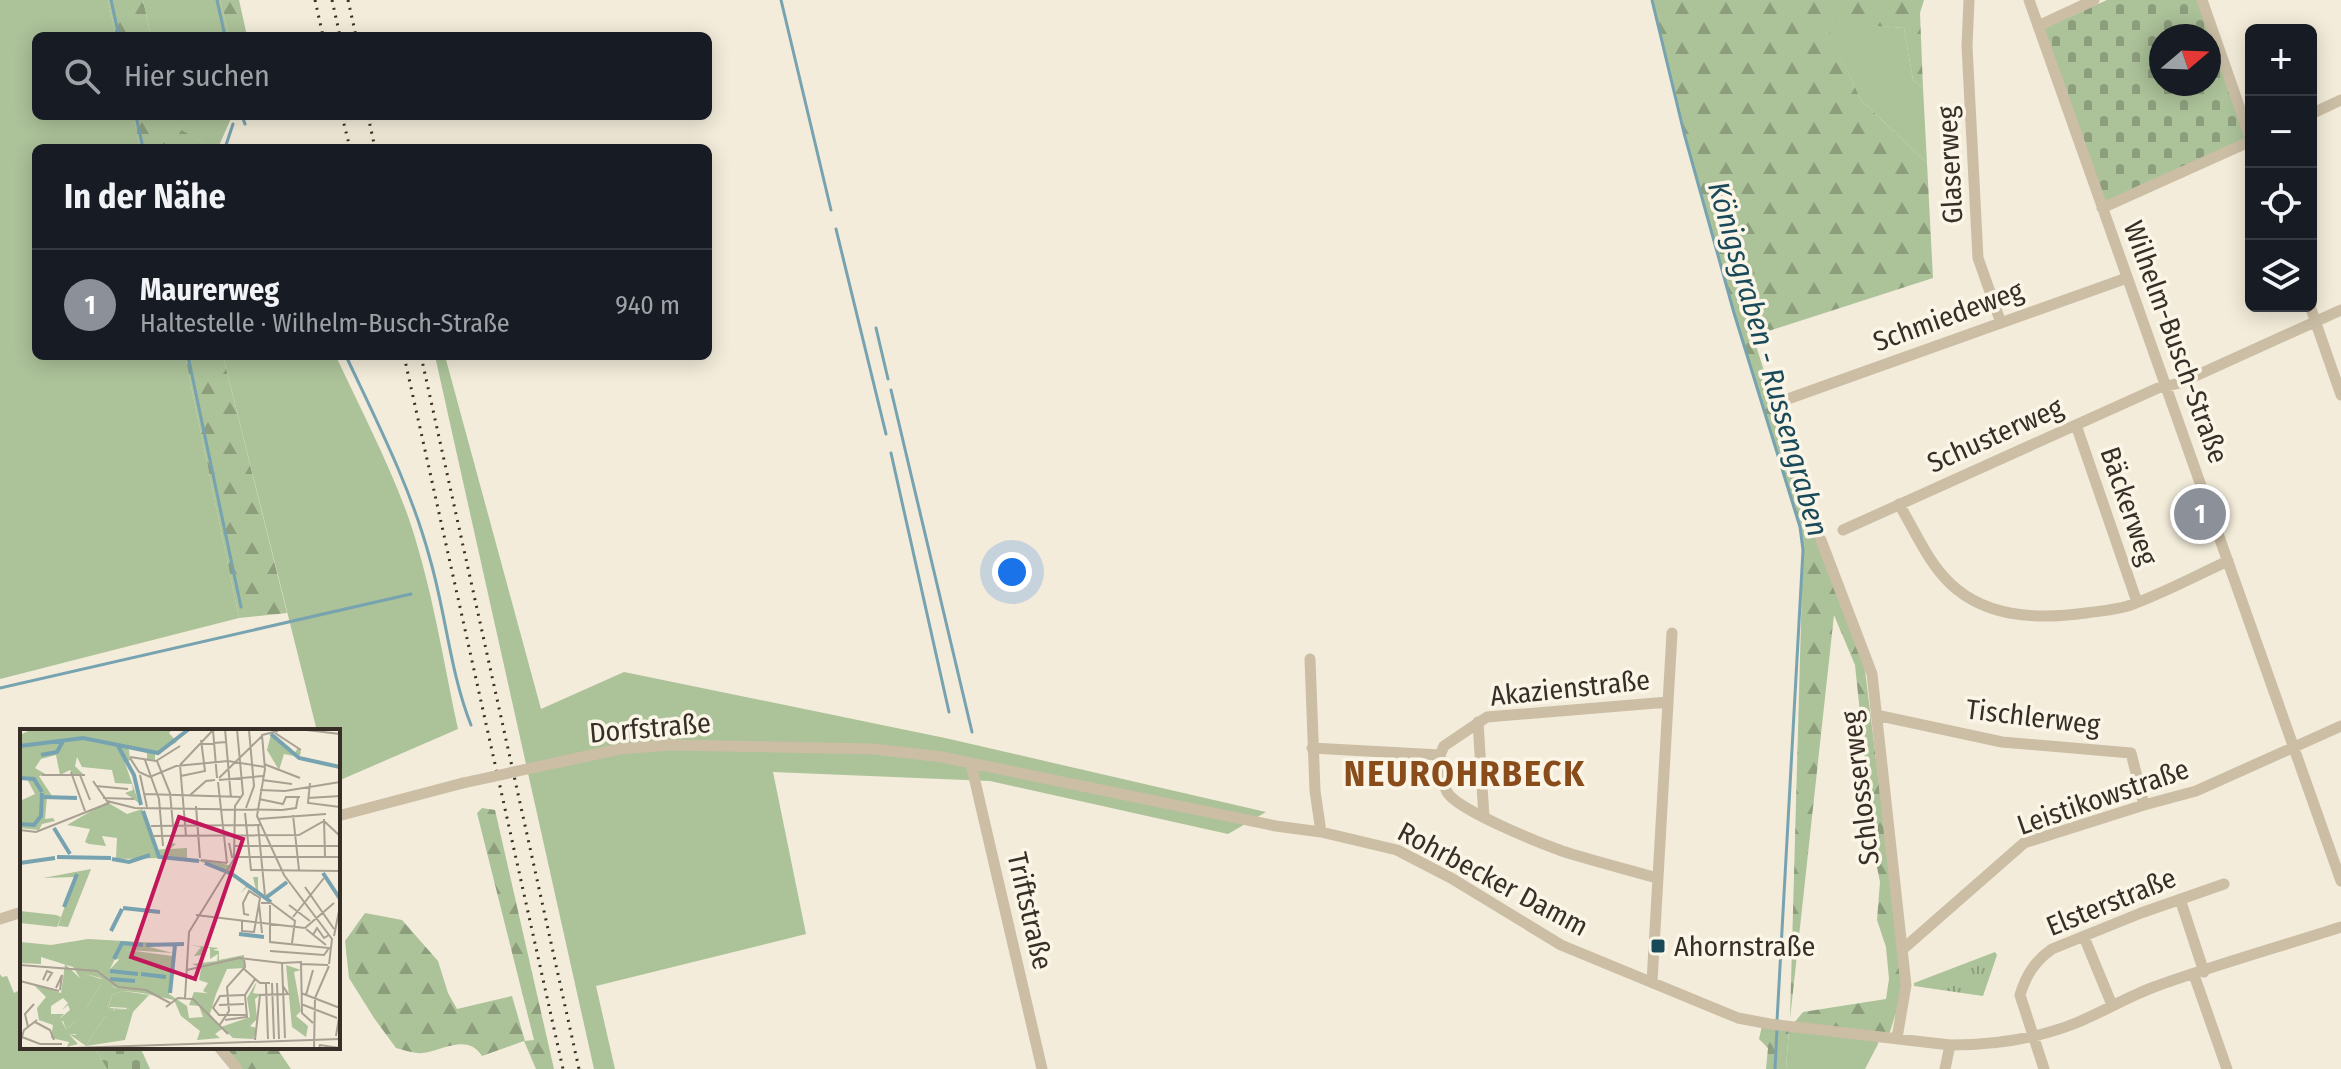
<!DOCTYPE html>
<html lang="de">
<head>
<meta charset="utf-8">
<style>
	body { margin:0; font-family:"Fira Sans Condensed",sans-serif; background:#242831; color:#f1f3f6 }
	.controls { position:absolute; right:24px; top:24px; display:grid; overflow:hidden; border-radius:12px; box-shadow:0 4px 20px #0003 }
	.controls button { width:72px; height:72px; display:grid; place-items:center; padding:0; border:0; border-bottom:2px solid #363941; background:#171b24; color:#f1f3f6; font:40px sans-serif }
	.compass { position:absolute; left:2149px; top:24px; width:72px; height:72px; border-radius:50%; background:#171b24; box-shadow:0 4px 20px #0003; rotate:71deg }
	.you { position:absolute; left:1012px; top:572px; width:28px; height:28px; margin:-20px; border:6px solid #fff; border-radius:50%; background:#1a73e8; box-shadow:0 0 0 12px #1a73e833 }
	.badge { display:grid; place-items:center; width:52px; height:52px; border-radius:50%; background:#8c9099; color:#fff; font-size:26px; font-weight:700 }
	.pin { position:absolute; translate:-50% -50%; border:4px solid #fff; box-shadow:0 2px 8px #0006 }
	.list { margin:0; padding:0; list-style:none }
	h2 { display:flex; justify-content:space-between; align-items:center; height:104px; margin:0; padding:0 32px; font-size:34px }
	h2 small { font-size:26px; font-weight:400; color:#9ea1a6 }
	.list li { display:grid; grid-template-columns:52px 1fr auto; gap:24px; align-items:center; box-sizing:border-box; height:112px; padding:0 32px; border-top:2px solid #363941 }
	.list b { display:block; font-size:30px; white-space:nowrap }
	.list p { margin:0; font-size:26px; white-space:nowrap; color:#9ea1a6 }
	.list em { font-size:26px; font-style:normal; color:#9ea1a6 }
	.icon { flex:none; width:44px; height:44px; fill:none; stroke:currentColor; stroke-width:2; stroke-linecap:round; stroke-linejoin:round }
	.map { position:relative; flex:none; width:2341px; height:1069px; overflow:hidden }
	.search { position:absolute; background:#171b24; box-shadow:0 4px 20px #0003; left:32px; top:32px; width:680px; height:88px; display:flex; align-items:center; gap:20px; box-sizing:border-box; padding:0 28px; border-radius:12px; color:#9ea1a6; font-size:30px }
	.panel { position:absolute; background:#171b24; box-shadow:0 4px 20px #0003; left:32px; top:144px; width:680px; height:216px; border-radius:12px }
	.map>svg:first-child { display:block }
</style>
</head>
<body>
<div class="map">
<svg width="2341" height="1069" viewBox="0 0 2341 1069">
	<defs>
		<pattern id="forest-firs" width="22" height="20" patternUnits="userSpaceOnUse" patternTransform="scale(2)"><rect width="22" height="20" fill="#acc299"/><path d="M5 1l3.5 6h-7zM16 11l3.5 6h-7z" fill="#8d9e7d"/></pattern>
		<pattern id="cemetery-stones" width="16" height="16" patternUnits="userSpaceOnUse" patternTransform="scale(2)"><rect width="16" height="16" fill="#acc299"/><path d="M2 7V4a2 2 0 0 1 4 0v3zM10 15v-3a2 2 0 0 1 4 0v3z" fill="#8d9e7d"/></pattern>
		<pattern id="park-tufts" width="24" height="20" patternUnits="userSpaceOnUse" patternTransform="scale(2)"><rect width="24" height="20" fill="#acc299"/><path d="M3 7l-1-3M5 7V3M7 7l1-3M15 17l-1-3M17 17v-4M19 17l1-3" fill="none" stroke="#8d9e7d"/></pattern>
	</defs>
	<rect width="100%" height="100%" fill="#f3ecda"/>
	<!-- grass -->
	<path fill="#acc299" d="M 0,0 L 108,0 L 116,36 L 36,36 L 36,116 L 133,116 L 140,148 L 36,148 L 36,356 L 185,356 L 239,618 L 0,679 Z
		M 143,0 L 220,0 L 229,36 L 151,36 Z
		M 1824,21 L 1904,28 L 1913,80 L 1923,88 L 1927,163 L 1861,100 Z
		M 170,116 L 232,116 L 218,148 L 212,148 L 172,125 Z
		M 223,356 L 336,356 C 361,410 389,463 409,519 C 432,587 443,659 458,729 L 338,781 L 338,731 L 317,731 Z
		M 435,356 L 445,356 L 541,709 L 624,672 L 945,738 L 1266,812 L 1228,834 L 990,781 L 773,772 L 806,934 L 596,986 L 615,1069 L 594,1069 Z
		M 0,974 L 2,977 L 7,976 L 14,993 L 22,989 L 22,1047 L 94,1047 L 107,1069 L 0,1069 Z
		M 1789,1029 L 1878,1039 L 1878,1044 L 1865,1069 L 1786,1069 Z"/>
	<!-- forest -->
	<path fill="url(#forest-firs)" d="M 108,0 L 143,0 L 151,36 L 116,36 Z
		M 220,0 L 239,0 L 247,36 L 229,36 Z
		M 1652,0 L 1924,0 L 1920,13 L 1923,88 L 1913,80 L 1904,28 L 1825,22 L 1861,100 L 1927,163 L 1933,278 L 1753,336 L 1818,542 L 1865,670 L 1904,987 L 1889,1035 L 1789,1029 L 1786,1069 L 1766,1069 L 1768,1048 L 1759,1039 L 1762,1026 L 1789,1029 L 1803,1012 L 1886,999 L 1889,979 L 1886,947 L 1877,920 L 1880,882 L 1869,827 L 1865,761 L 1855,665 L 1834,615 L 1790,1019 L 1803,550 L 1800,527 L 1734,313 L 1684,133 Z
		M 133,116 L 170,116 L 173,125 L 212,148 L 140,148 Z
		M 185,356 L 223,356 L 287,613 L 239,618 Z
		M 482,808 L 495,810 L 554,1069 L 536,1069 L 524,1041 L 482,1056 C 468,1033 443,1050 423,1053 C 415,1054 404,1050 396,1048 L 374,1018 L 349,978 L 345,941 L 365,913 L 402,920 L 438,961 L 448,993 L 457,1009 L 512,996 L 525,1041 L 534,1040 L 477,813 Z
		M 222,1047 L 276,1047 L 291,1069 L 240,1069 Z"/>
	<!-- cemetery -->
	<path fill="url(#cemetery-stones)" fill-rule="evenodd" d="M 2107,0 L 2198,0 L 2248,140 L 2102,204 L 2041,30 ZM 2161,36 L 2209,36 L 2209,84 L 2161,84 Z
		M 94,1047 L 140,1047 L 150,1069 L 107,1069 Z"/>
	<!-- park -->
	<path fill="url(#park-tufts)" d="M 1995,952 L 1997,955 L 1983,996 L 1914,986 L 1914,983 Z"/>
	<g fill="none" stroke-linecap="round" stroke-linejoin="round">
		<!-- stream -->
		<path stroke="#77a3b1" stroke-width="3" d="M 111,0 L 119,36
			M 217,0 L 225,36
			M 781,0 L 831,210
			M 1652,0 L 1684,133 L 1734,313 L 1800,527 L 1803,550 L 1777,1021
			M 136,116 L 143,148
			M 242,116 L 245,124
			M 225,148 L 233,124
			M 836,229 L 886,434
			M 876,328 L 888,379
			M 188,356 L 241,607
			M 346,356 C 377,422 411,488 430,559 C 446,614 450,672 471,725
			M 891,390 L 972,732
			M 891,453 L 949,712
			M 0,688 L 411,594
			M 1775,1069 L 1777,1029"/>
		<!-- minor -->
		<path stroke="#cbbea5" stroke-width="11" d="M 1969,0 L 1967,46 L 1978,258 L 2001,323
			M 2029,0 L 2341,881
			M 2202,0 L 2251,140
			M 2038,26 L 2094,0
			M 2311,114 L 2341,100
			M 2102,208 L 2251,141
			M 2310,306 L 2341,395
			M 1785,400 L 2127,278
			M 2076,425 L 2137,602
			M 1899,504 C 1913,528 1926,557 1944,577 C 1980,618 2036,620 2086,613 C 2100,611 2114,610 2128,606 C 2162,594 2195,576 2228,561
			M 1843,530 L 2158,388 L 2180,383 L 2341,310
			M 1821,540 L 1872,674 L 1906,985 L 1897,1038
			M 1310,659 L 1315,791 L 1321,832
			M 1876,715 L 2002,742 L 2131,753 L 2144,805
			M 1478,722 L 1484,817
			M 1312,748 L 1440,755
			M 1440,755 C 1442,767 1441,781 1447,792 C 1457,810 1540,843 1562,851 C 1593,861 1626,869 1657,878
			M 1440,755 L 1444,746 L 1487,717 L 1668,702
			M 555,763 L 620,749 L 669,745 L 874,749 L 942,757 L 1276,826 L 1321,832 L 1397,850 L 1451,878 L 1561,945 L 1738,1018 L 1770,1024 L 1950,1045 C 1992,1045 2036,1039 2076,1023 C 2103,1012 2127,997 2154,987 C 2215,965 2279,947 2341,927
			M 971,764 L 1042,1069
			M 338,816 L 463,783
			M 2180,899 L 2204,972
			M 0,919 L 22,912
			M 2084,937 L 2112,1005
			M 1903,949 L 2024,843 L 2144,805 L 2196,791 L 2341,726
			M 2194,975 L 2227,1069
			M 1652,982 L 1672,633
			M 219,1047 L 237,1069
			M 1945,1069 L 1950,1045
			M 2044,1069 L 2020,995 C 2026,975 2035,961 2052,949 L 2141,913 L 2224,884"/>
		<!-- rail -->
		<path stroke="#372f27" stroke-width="3" stroke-dasharray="2 6" stroke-linecap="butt" d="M 315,0 L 323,36
			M 332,0 L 340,36
			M 348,0 L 356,36
			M 342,116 L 350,148
			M 368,116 L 375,148
			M 404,356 L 563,1069
			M 421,356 L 579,1069"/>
		<!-- minor-bridge -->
		<path stroke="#cbbea5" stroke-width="11" d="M 463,783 L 555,763"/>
	</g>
	<!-- markers -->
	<rect fill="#1a495a" stroke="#faf5e6" stroke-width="3" x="1650" y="938" width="16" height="16" rx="4"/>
	<g text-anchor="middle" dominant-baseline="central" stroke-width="7" stroke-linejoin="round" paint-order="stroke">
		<!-- street labels -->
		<g font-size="28" fill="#372f27" stroke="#faf5e6">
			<text transform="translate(1950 165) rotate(-93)">Glaserweg</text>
			<text transform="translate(1948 316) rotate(-20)">Schmiedeweg</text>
			<text transform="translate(2176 342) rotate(70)">Wilhelm-Busch-Straße</text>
			<text transform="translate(1995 435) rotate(-24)">Schusterweg</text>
			<text transform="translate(2129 506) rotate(71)">Bäckerweg</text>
			<text transform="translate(1570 688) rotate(-6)">Akazienstraße</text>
			<text transform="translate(2033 717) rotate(7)">Tischlerweg</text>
			<text transform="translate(650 728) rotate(-5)">Dorfstraße</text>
			<text transform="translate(1860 788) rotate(-97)">Schlosserweg</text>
			<text transform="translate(2103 797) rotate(-19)">Leistikowstraße</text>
			<text transform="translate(1493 879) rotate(28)">Rohrbecker Damm</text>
			<text transform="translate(2111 902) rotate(-22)">Elsterstraße</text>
			<text transform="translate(1030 911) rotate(77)">Triftstraße</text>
		</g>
		<!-- poi labels -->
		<g font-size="28" fill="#372f27" stroke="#faf5e6" text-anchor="start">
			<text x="1674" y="946">Ahornstraße</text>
		</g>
		<!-- water labels -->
		<g font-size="30" font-style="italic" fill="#1a495a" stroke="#faf5e6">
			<text transform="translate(1768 359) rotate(74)">Königsgraben - Russengraben</text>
		</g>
		<!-- district labels -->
		<g font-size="36" font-weight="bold" letter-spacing="2" fill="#894d1c" stroke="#faf5e6">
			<text x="1465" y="774">NEUROHRBECK</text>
		</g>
	</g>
	<!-- overview -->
	<g transform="translate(20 729)">
		<rect width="320" height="320" fill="#f3ecda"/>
		<path d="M 12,0 L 95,0 L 109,21 L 110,31 L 105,34 L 119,74 L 105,64 L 113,61 L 112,55 L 95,54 L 92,41 L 62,38 L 57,28 L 55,37 L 64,46 L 53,46 L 50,41 L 40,46 L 36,26 L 21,30 L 15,39 L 27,46 L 19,47 L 32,67 L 49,68 L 27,68 L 25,90 L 33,89 L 35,92 L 22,95 L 19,101 L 0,99 L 0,72 L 15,65 L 7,50 L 0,50 L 0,6 ZM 87,73 L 107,85 L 122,80 L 140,129 L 96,130 L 97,109 L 82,107 L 86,117 L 69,115 L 65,113 L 70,100 L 47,96 ZM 71,140 L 48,198 L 38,197 L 55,148 L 23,149 ZM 108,221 L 153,227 L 149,265 L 167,277 L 169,289 L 183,288 L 179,277 L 169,276 L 174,263 L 196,265 L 190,285 L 202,300 L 195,305 L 200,309 L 177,311 L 180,302 L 161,287 L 154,271 L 81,255 L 66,280 L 50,281 L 48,276 L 42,281 L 48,274 L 43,269 L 31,277 L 31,285 L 44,285 L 40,289 L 46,300 L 56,292 L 56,305 L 49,305 L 58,315 L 47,318 L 49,313 L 31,309 L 33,296 L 19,291 L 17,279 L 26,268 L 13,255 L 41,264 L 45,235 L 62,251 L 66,245 L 81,250 ZM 104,262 L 129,266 L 113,283 L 105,311 L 66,317 L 85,287 L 88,290 L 95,280 L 108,281 L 109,279 L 91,278 L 88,280 L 92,266 Z" fill="#acc299"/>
		<path d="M 95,0 L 153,0 L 149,4 L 157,13 L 135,25 L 135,31 L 127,30 L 127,24 L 104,18 ZM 251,5 L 274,25 L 278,19 L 281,23 L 279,28 L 264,25 L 259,41 L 247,21 ZM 122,80 L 132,103 L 135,121 L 145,120 L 149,113 L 156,115 L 150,120 L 167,119 L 167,131 L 189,131 L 212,137 L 209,143 L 236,161 L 233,148 L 238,148 L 238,162 L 244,167 L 269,152 L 245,170 L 228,157 L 220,165 L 227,156 L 209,142 L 179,132 L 140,129 L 133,117 ZM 0,182 L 36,186 L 41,188 L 37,198 L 0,194 ZM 68,210 L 139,214 L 126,217 L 153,224 L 108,221 L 103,231 L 95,230 L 85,250 L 93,258 L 133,265 L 104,262 L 92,266 L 88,279 L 106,280 L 111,275 L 108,281 L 94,280 L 90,297 L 85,287 L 66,317 L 49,305 L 56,306 L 56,292 L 46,300 L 43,292 L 37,292 L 51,280 L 66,280 L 84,250 L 66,245 L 62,252 L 53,238 L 21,228 L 21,235 L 0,234 L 0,213 L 31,216 ZM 169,216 L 199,219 L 193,221 L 199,222 L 199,231 L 224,226 L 224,239 L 207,240 L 196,265 L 189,265 L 183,262 L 188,254 L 179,251 L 181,239 L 172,235 L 197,232 L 198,225 L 190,230 L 190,219 L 184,218 L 182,226 L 174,227 L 181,218 Z" fill="#acc299"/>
		<path d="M 266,236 L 281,241 L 274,243 L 281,282 L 276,287 L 288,297 L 286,308 L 272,298 ZM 237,252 L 233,264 L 241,265 L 235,270 L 237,290 L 230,297 L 236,299 L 234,310 L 213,309 L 201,298 L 230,288 L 227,269 Z" fill="#acc299"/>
		<path fill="none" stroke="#77a3b1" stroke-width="4" d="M 251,5 L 279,29 L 320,38M 0,17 L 63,9 L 138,24 L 169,0M 98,17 L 114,46 L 121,76M 21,26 L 37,23 L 43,12M 0,49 L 14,50 L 22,63M 24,68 L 57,69M 123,82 L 139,128 L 179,132M 0,95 L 14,96 L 21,87 L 22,64M 34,99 L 50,125M 37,128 L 91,129M 92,130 L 109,133 L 130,126M 0,134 L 35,129M 185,134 L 212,145 L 251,173M 303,144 L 320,170M 247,168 L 267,153M 44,178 L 57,145M 103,179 L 140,183M 91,202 L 102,180M 219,205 L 244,208M 126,216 L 164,215M 94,230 L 102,214 L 123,216M 90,242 L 118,245M 121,245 L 146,248M 90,250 L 115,252M 150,264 L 155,216"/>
		<path fill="none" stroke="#a8a092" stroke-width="2" d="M 205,0 L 211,69M 278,0 L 320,5M 193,1 L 197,49M 258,2 L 242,6 L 245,40 L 237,87 L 264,146 L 312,210 L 309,235M 255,4 L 281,21M 182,15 L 206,13M 110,28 L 136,32 L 160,17M 110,29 L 119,43 L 130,48 L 156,37 L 208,32 L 245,38M 125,31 L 139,70 L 143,117M 137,32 L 150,64 L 154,107M 244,35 L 280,49M 160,36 L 166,107M 160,36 L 194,0M 51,43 L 65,82M 22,46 L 65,46M 60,46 L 70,71M 120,46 L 127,78M 161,47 L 185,42 L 181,11M 199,49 L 242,7M 199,51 L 243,47M 242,51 L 272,55M 73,52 L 87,72 L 115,79 L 262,81 L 276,79 L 278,68M 198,53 L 207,134M 290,54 L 288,74 L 320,78M 76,57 L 108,60M 240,61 L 265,62 L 320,53M 124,65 L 222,68M 169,67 L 186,52 L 195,51M 83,69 L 114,70M 288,69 L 320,67M 239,70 L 263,75 L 266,68 L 280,68M 176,77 L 180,129M 226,79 L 234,57 L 229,1M 225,84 L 231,141 L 320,142M 273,86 L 279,141M 238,90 L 306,85M 304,90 L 305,128M 238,96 L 245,167M 131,97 L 241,96M 0,101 L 16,103 L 89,74M 132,107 L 279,106 L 304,92 L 320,107M 209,114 L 212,128 L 320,128M 214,117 L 320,117M 181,131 L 207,134M 285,158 L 314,200M 241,174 L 251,174 L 275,192 L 272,214M 239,175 L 242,204M 250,176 L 250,213 L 309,219 L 304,226 L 250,222M 269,176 L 290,192M 176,186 L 285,199M 273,188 L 304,149M 222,191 L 222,202 L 234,203 L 240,169 L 229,162 L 223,174 L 224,185 L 229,186M 285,199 L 314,174M 286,200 L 306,216M 293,206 L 297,199 L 304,209 L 309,206M 314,207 L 320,177M 262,234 L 281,233 L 282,284 L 293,294M 262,234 L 265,309M 281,235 L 308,236M 0,236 L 77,242 L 98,258 L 126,261 L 150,274M 224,240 L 240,254 L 250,254M 167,241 L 219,229 L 262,234M 23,251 L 27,242 L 32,244 L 27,252M 0,252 L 39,262M 252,254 L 254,310M 257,254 L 259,310M 246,255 L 248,310M 36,259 L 42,246 L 40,261M 281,264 L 320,279M 224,266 L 200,267 L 193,279 L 199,286 L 226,286M 286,266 L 293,241M 165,269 L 169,203 L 214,130 L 215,77 L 223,65 L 217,0M 281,275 L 317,289M 199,276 L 224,275M 146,278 L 158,269 L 173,270 L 208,305M 205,291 L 227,288 L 225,266 L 235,250M 15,293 L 30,301 L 34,311M 199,297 L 209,282 L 207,258 L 225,238 L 224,229M 8,298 L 5,285 L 14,275M 316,307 L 320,283M 2,308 L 20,315 L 42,315M 235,311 L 240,266 L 268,265 L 263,257M 0,314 L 4,301 L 17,291M 22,320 L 320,310M 294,320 L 295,269 L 309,237M 299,320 L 300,316 L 320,319"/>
		<path fill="#c2185b" fill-opacity="0.15" stroke="#c2185b" stroke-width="4" d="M 159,88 L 223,110 L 175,250 L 111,228 Z"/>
		<rect width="320" height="320" fill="none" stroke="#372f27" stroke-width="4"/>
	</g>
</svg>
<div class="controls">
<button>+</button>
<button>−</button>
<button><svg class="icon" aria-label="locate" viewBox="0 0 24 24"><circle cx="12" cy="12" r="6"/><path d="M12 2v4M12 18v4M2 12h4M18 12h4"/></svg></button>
<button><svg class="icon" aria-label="layers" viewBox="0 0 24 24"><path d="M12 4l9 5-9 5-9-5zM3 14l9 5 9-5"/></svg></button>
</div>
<svg class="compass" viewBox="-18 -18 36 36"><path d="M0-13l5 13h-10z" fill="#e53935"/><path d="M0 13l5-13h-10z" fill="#9ea1a6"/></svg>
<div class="you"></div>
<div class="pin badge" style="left:2200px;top:514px">1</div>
<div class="search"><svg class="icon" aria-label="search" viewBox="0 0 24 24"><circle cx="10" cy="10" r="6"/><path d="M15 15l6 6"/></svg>Hier suchen</div>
<section class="panel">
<h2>In der Nähe<small></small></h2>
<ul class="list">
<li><span class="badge">1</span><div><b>Maurerweg</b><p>Haltestelle · Wilhelm-Busch-Straße</p></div><em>940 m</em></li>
</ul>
</section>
</div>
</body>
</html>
